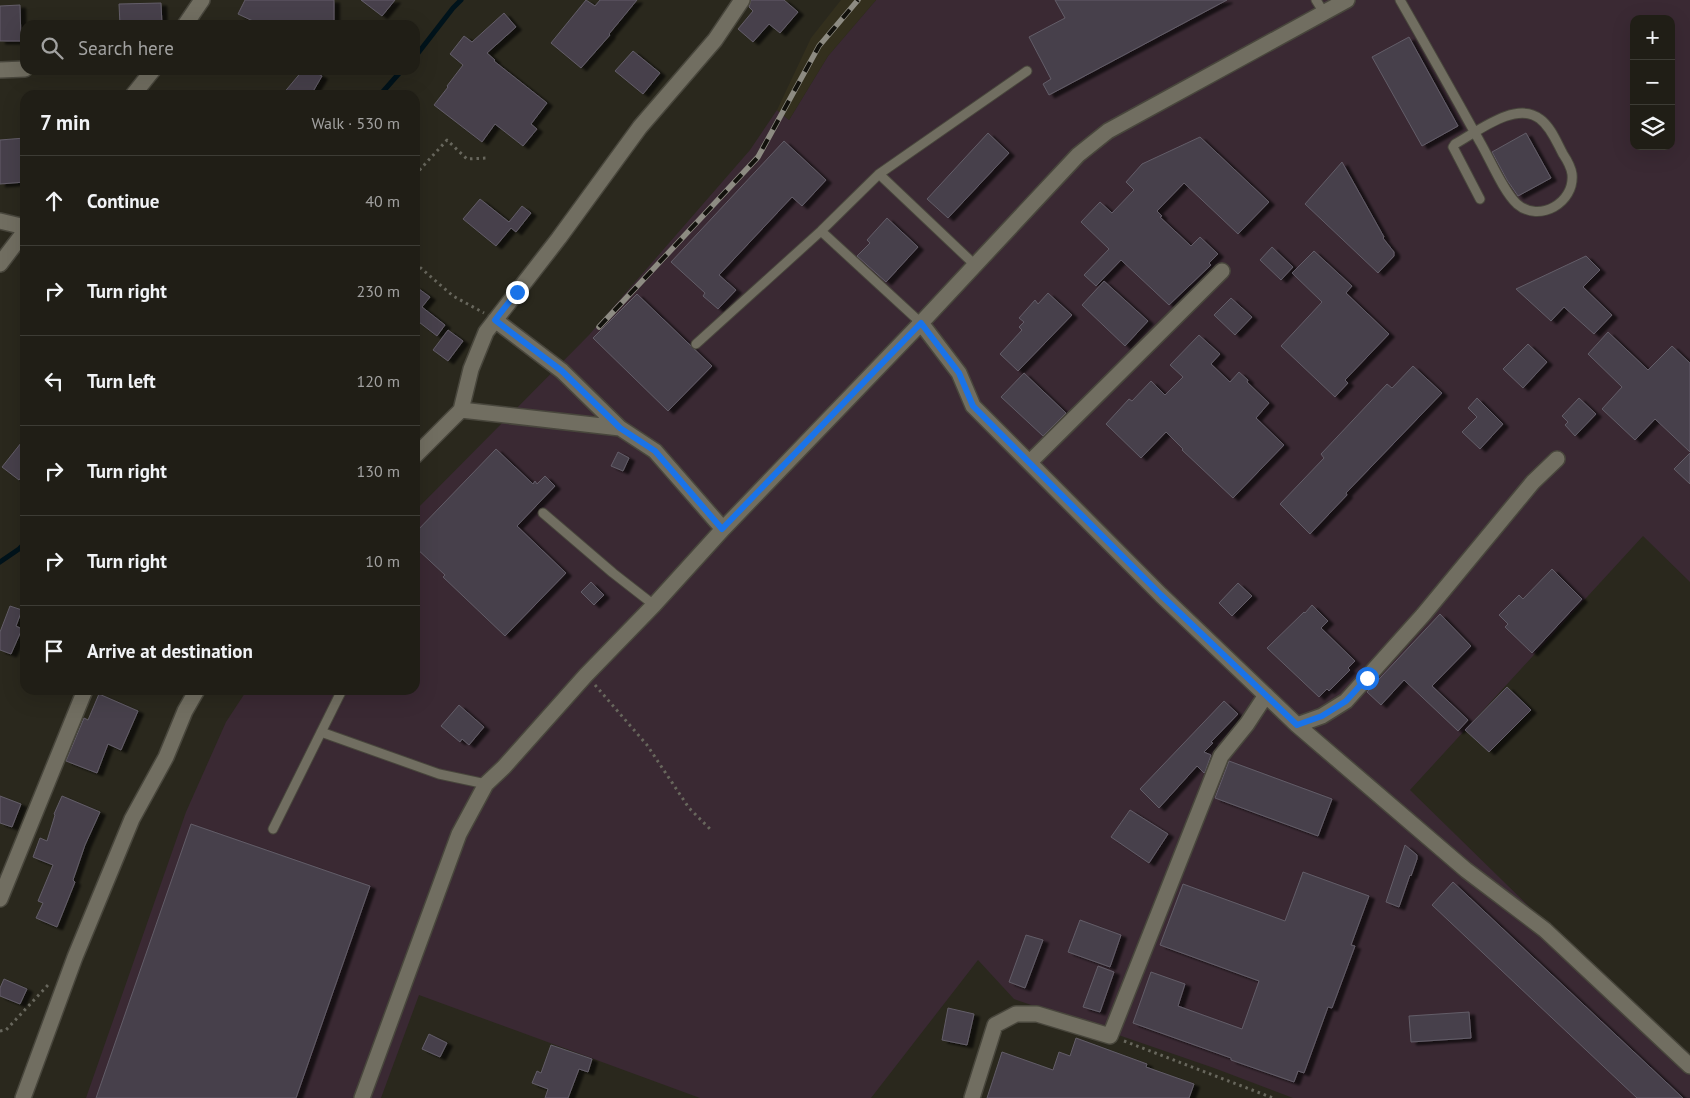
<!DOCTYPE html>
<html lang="en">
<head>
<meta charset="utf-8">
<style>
	body { margin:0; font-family:"PT Sans",sans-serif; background:#28271f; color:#f1f3f6 }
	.controls { position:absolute; right:15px; top:15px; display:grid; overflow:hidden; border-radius:10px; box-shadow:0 5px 20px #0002 }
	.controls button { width:45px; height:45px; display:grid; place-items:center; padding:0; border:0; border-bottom:1px solid #3d3c35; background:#201e16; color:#f1f3f6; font:25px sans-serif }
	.stop { position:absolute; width:15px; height:15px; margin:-11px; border:4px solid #1a73e8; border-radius:50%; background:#fff }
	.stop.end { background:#1a73e8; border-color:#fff; box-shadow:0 1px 5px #0008 }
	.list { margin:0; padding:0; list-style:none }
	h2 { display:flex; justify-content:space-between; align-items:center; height:65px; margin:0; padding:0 20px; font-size:21px }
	h2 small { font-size:16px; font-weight:400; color:#a2a2a1 }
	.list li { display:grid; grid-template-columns:32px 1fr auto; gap:15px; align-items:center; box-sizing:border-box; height:90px; padding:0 20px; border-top:1px solid #3d3c35 }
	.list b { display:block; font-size:19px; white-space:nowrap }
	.list em { font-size:16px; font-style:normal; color:#a2a2a1 }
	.icon { flex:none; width:28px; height:28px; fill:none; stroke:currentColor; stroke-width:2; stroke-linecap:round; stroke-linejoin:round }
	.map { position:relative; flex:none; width:1690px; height:1098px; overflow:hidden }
	.search { position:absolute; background:#201e16; box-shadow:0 5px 20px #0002; left:20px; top:20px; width:400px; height:55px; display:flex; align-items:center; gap:12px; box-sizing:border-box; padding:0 18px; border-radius:15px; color:#a2a2a1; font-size:19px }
	.panel { position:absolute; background:#201e16; box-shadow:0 5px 20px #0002; left:20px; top:90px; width:400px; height:605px; border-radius:15px }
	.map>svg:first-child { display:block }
</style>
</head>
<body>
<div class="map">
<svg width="1690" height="1098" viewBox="0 0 1690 1098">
	<defs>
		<filter id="shadow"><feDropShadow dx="5.5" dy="3" stdDeviation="1" flood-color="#0009"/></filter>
	</defs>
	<rect width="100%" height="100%" fill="#2a281d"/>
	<!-- industrial -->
	<path fill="#3a2933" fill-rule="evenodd" d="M 876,0 L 1690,0 L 1690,582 L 1643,536 L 1410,790 L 1690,1064 L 1690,1098 L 1293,1098 L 1214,1068 L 1014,999 L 978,960 L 871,1098 L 700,1098 L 419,995 L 381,1098 L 86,1098 L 186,812 L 226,722 L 247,690 L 415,690 L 415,511 L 589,335 L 750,150 L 777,110 L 789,120 L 828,56 ZM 1634,19 L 1671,19 L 1671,146 L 1634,146 Z"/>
	<!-- built -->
	<path fill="#332f1d" d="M 841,0 L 876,0 L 828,56 L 789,120 L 777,110 L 811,38 Z"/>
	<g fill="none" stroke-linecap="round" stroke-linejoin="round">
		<!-- stream -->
		<path stroke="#00131b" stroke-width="5" d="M 415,57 L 453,8 L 461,0
			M 380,95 L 402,70
			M 0,562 L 19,549 L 25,543"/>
	</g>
	<!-- building -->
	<path fill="#47414c" stroke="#635d68" filter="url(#shadow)" d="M 245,0 L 334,0 L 334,25 L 250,25 L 253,21 L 238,14 Z
		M 361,0 L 395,0 L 382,16 Z
		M 586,0 L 595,6 L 600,0 L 637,0 L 609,34 L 610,35 L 581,68 L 551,43 Z
		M 751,0 L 784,0 L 798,12 L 780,33 L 769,24 L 753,42 L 738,29 L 753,11 L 749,7 Z
		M 1055,0 L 1227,0 L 1049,95 L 1043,84 L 1051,79 L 1029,37 L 1065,18 Z
		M 161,3 L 162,25 L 120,25 L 119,4 Z
		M 20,5 L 21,41 L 0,41 L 0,6 Z
		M 504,13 L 516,27 L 487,53 L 495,60 L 494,61 L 547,103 L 531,124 L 537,129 L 523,146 L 495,124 L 482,142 L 434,105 L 448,87 L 447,86 L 463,65 L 450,54 L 464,36 L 472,42 Z
		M 1409,37 L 1458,126 L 1422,146 L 1372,57 Z
		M 633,51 L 660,73 L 643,94 L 615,71 Z
		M 303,70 L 311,70 L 322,76 L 311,95 L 282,95 Z
		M 988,133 L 1009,153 L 948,218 L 927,199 Z
		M 1526,133 L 1551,178 L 1518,196 L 1507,180 L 1492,152 Z
		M 1200,137 L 1269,202 L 1238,234 L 1184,183 L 1157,211 L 1162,216 L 1160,217 L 1191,246 L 1200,237 L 1218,254 L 1209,263 L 1211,265 L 1169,305 L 1121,260 L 1096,286 L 1084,275 L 1109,249 L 1081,222 L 1100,202 L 1112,213 L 1134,190 L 1126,182 L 1142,164 Z
		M 25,138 L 25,182 L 0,184 L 0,140 Z
		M 784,141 L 826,180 L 802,206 L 792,197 L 719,275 L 736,290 L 718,309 L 703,296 L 705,293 L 671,262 Z
		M 1342,162 L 1384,237 L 1383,238 L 1394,252 L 1394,256 L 1378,273 L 1305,204 Z
		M 480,199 L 509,222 L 522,206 L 531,213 L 516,232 L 511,228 L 496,246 L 463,219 Z
		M 887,218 L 918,247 L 886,282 L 857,256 L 870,243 L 867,240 Z
		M 1272,247 L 1293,267 L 1281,280 L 1260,260 Z
		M 1314,251 L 1352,286 L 1346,293 L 1389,334 L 1345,380 L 1348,383 L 1335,397 L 1281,346 L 1322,302 L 1292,273 Z
		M 1586,256 L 1600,270 L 1583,287 L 1612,315 L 1594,334 L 1564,307 L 1551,321 L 1516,289 Z
		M 1104,281 L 1148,321 L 1125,346 L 1082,305 Z
		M 415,286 L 430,297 L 422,307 L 445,325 L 437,336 L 415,319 Z
		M 1048,293 L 1072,315 L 1018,371 L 1000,354 L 1022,330 L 1019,327 L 1024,322 L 1019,318 L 1035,300 L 1038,304 Z
		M 637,294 L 712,366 L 668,411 L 593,338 Z
		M 1231,298 L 1252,317 L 1235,335 L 1214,315 Z
		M 448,330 L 463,341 L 448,361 L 433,350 Z
		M 1608,332 L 1648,370 L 1672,346 L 1690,363 L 1690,452 L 1655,419 L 1635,440 L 1602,409 L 1622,387 L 1588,354 Z
		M 1199,335 L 1220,354 L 1211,364 L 1230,382 L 1239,372 L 1248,380 L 1247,382 L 1269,403 L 1256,418 L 1284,445 L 1233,498 L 1182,450 L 1183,449 L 1166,432 L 1141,458 L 1106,424 L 1129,399 L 1132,401 L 1151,381 L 1165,395 L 1183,377 L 1170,365 Z
		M 1528,344 L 1547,362 L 1523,388 L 1503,369 Z
		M 1413,366 L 1442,393 L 1346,493 L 1347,495 L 1310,534 L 1280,504 L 1324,458 L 1321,454 L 1387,384 L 1392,388 Z
		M 1024,373 L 1066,413 L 1043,436 L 1001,397 Z
		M 1477,398 L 1503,424 L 1480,449 L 1462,432 L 1477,417 L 1468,408 Z
		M 1579,398 L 1596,414 L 1575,436 L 1565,425 L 1568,422 L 1562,416 Z
		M 25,438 L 25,472 L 19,480 L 2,467 Z
		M 496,449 L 533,484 L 535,481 L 537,484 L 545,476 L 555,486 L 517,526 L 566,573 L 505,636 L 443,577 L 445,575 L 415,547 L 415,533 Z
		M 618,452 L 629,458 L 623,471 L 611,466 Z
		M 1690,453 L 1690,484 L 1674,469 Z
		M 1552,569 L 1582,599 L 1532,653 L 1505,627 L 1508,624 L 1499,615 L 1519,595 L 1523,599 Z
		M 591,582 L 604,595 L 594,605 L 581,592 Z
		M 1238,583 L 1252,596 L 1232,616 L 1219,603 Z
		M 1312,605 L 1328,621 L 1321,628 L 1355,661 L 1348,668 L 1350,670 L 1329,691 L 1327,689 L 1319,697 L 1267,648 L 1304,612 L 1305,613 Z
		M 10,606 L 22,610 L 16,626 L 22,629 L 11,654 L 0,650 L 0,632 Z
		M 1440,614 L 1471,646 L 1432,686 L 1468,720 L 1458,731 L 1404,680 L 1381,705 L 1367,692 Z
		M 1507,687 L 1531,710 L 1489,752 L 1465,730 Z
		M 99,694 L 138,711 L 121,750 L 108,744 L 97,773 L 66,761 L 84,718 L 88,720 Z
		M 1224,701 L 1238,714 L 1211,742 L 1213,743 L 1204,752 L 1211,755 L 1205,772 L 1204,773 L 1197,766 L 1159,808 L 1140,789 Z
		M 459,705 L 484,727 L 469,745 L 462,739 L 460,742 L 441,726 Z
		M 1229,761 L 1332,799 L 1318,836 L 1215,798 Z
		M 0,796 L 21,804 L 12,827 L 0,823 Z
		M 62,796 L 100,812 L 85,845 L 73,880 L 75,882 L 57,927 L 36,918 L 43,903 L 38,901 L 53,865 L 33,857 L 40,838 L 47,841 L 55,815 L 54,814 Z
		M 1130,810 L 1168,834 L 1149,863 L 1111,837 Z
		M 191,824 L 370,886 L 296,1098 L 96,1098 Z
		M 1405,845 L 1417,855 L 1417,859 L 1411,876 L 1410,875 L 1399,907 L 1386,902 Z
		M 1303,872 L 1369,896 L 1351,945 L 1355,946 L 1332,1008 L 1328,1007 L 1304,1073 L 1298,1071 L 1294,1082 L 1231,1060 L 1231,1058 L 1133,1023 L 1151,972 L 1185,984 L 1178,1006 L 1242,1029 L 1259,981 L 1160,945 L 1183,884 L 1285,921 Z
		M 1453,882 L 1683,1098 L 1637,1098 L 1432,905 Z
		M 1080,920 L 1121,935 L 1110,967 L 1068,952 Z
		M 1026,935 L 1043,940 L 1025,988 L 1009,982 Z
		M 1098,966 L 1114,972 L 1100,1012 L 1083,1007 Z
		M 4,979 L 27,989 L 20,1004 L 0,996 L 0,988 Z
		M 948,1008 L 974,1014 L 967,1045 L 942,1040 Z
		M 1469,1012 L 1471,1038 L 1411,1042 L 1409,1016 Z
		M 429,1034 L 447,1043 L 440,1057 L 422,1049 Z
		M 1076,1038 L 1147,1064 L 1146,1067 L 1194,1084 L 1189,1098 L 987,1098 L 1002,1052 L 1053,1070 L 1059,1052 L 1070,1056 Z
		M 551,1045 L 592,1059 L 588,1072 L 579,1069 L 568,1098 L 545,1098 L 548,1089 L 532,1083 L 537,1071 L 541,1073 Z"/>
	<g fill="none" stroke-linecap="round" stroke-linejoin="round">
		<defs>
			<path id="lane" d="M 1316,0 L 1324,13
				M 1400,0 C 1427,47 1454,95 1480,142 C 1490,159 1503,191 1517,204 C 1539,223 1575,203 1572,174 C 1571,167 1567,160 1563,154 C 1557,143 1551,127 1540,119 C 1516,100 1477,132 1455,144 L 1453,147 L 1480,199
				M 879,174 L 975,265
				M 821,231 L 921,323
				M 696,344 L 821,231 L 879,174 L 1027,71
				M 543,513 L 613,573 L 654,605
				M 321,732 L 439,774 L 486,784
				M 273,829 L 342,690"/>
			<path id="street" d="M 185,25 L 202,0
				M 0,70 L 25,69
				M 133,95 L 153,70
				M 0,221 L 25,227
				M 0,264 L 25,231
				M 495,320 L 562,371 L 620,428 L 655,451 L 723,529
				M 921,323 L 959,373 L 973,406 L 1161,595 L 1297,725 L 1466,870 L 1545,930 L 1690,1066
				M 461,410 L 620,428
				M 415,456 L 461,410 L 471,369 L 486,332 L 559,238 L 640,127 L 715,40 L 742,0
				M 1030,462 L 1222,271
				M 1297,725 L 1322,716 L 1346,701 L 1423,615 L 1533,482 L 1557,459
				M 0,899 L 85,690
				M 23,1098 L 75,957 L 132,819 L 166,757 L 185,711 L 197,690
				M 362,1098 L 459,834 L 486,784 L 504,767 L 586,675 L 654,605 L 723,529 L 921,323 L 1078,155 L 1108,131 L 1347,0
				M 972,1098 L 995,1025 L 1016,1014 L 1037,1014 L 1110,1036 L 1221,756 L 1247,724 L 1266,695"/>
		</defs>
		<!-- lane casing -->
		<use href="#lane" stroke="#48463c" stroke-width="11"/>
		<!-- street casing -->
		<use href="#street" stroke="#48463c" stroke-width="18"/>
		<!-- path -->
		<path stroke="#68675d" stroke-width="3" stroke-dasharray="2.5 4" stroke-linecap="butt" d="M 415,175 L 447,140 L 467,159 L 487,158
			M 415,263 L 453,296 L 484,313
			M 595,685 L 647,745 L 689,808 L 710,829
			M 0,1031 L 6,1030 L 48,985
			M 1124,1041 L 1273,1098"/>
		<!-- lane -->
		<use href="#lane" stroke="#716e61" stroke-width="9"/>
		<!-- street -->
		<use href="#street" stroke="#716e61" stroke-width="15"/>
		<defs>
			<path id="rail" d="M 599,327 L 758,157 L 819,46 L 858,0"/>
		</defs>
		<!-- rail casing -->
		<use href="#rail" stroke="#8d8b82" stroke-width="5.5"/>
		<!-- rail -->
		<use href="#rail" stroke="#12110c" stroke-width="4" stroke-dasharray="11" stroke-linecap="butt"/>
	</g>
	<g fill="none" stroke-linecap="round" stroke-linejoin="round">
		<!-- route -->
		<path stroke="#1a73e8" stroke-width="6" d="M 517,292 L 495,320 L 562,371 L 620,428 L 655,451 L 722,529 L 921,323 L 959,373 L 973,406 L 1161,595 L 1297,725 L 1322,716 L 1346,701 L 1367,678"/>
	</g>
</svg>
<div class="controls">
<button>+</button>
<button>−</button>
<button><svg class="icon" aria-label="layers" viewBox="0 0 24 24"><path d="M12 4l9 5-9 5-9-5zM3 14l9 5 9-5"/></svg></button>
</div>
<div class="stop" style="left:1367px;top:678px"></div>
<div class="stop end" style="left:517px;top:292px"></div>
<div class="search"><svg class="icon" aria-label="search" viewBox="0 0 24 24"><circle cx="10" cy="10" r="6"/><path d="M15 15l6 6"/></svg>Search here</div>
<section class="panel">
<h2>7 min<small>Walk · 530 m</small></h2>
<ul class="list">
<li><svg class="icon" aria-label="ahead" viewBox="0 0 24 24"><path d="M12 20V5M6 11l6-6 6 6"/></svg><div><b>Continue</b></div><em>40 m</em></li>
<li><svg class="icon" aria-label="right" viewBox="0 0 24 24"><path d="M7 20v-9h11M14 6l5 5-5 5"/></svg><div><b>Turn right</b></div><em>230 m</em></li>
<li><svg class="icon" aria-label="left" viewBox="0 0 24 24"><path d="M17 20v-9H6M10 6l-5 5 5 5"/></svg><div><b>Turn left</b></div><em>120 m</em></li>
<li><svg class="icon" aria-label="right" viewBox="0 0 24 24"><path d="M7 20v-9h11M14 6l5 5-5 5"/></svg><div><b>Turn right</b></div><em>130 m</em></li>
<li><svg class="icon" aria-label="right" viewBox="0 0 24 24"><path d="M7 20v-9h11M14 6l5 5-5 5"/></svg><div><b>Turn right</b></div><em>10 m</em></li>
<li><svg class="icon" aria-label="arrive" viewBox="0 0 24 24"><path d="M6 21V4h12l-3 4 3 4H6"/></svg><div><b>Arrive at destination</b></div></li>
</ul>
</section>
</div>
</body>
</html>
